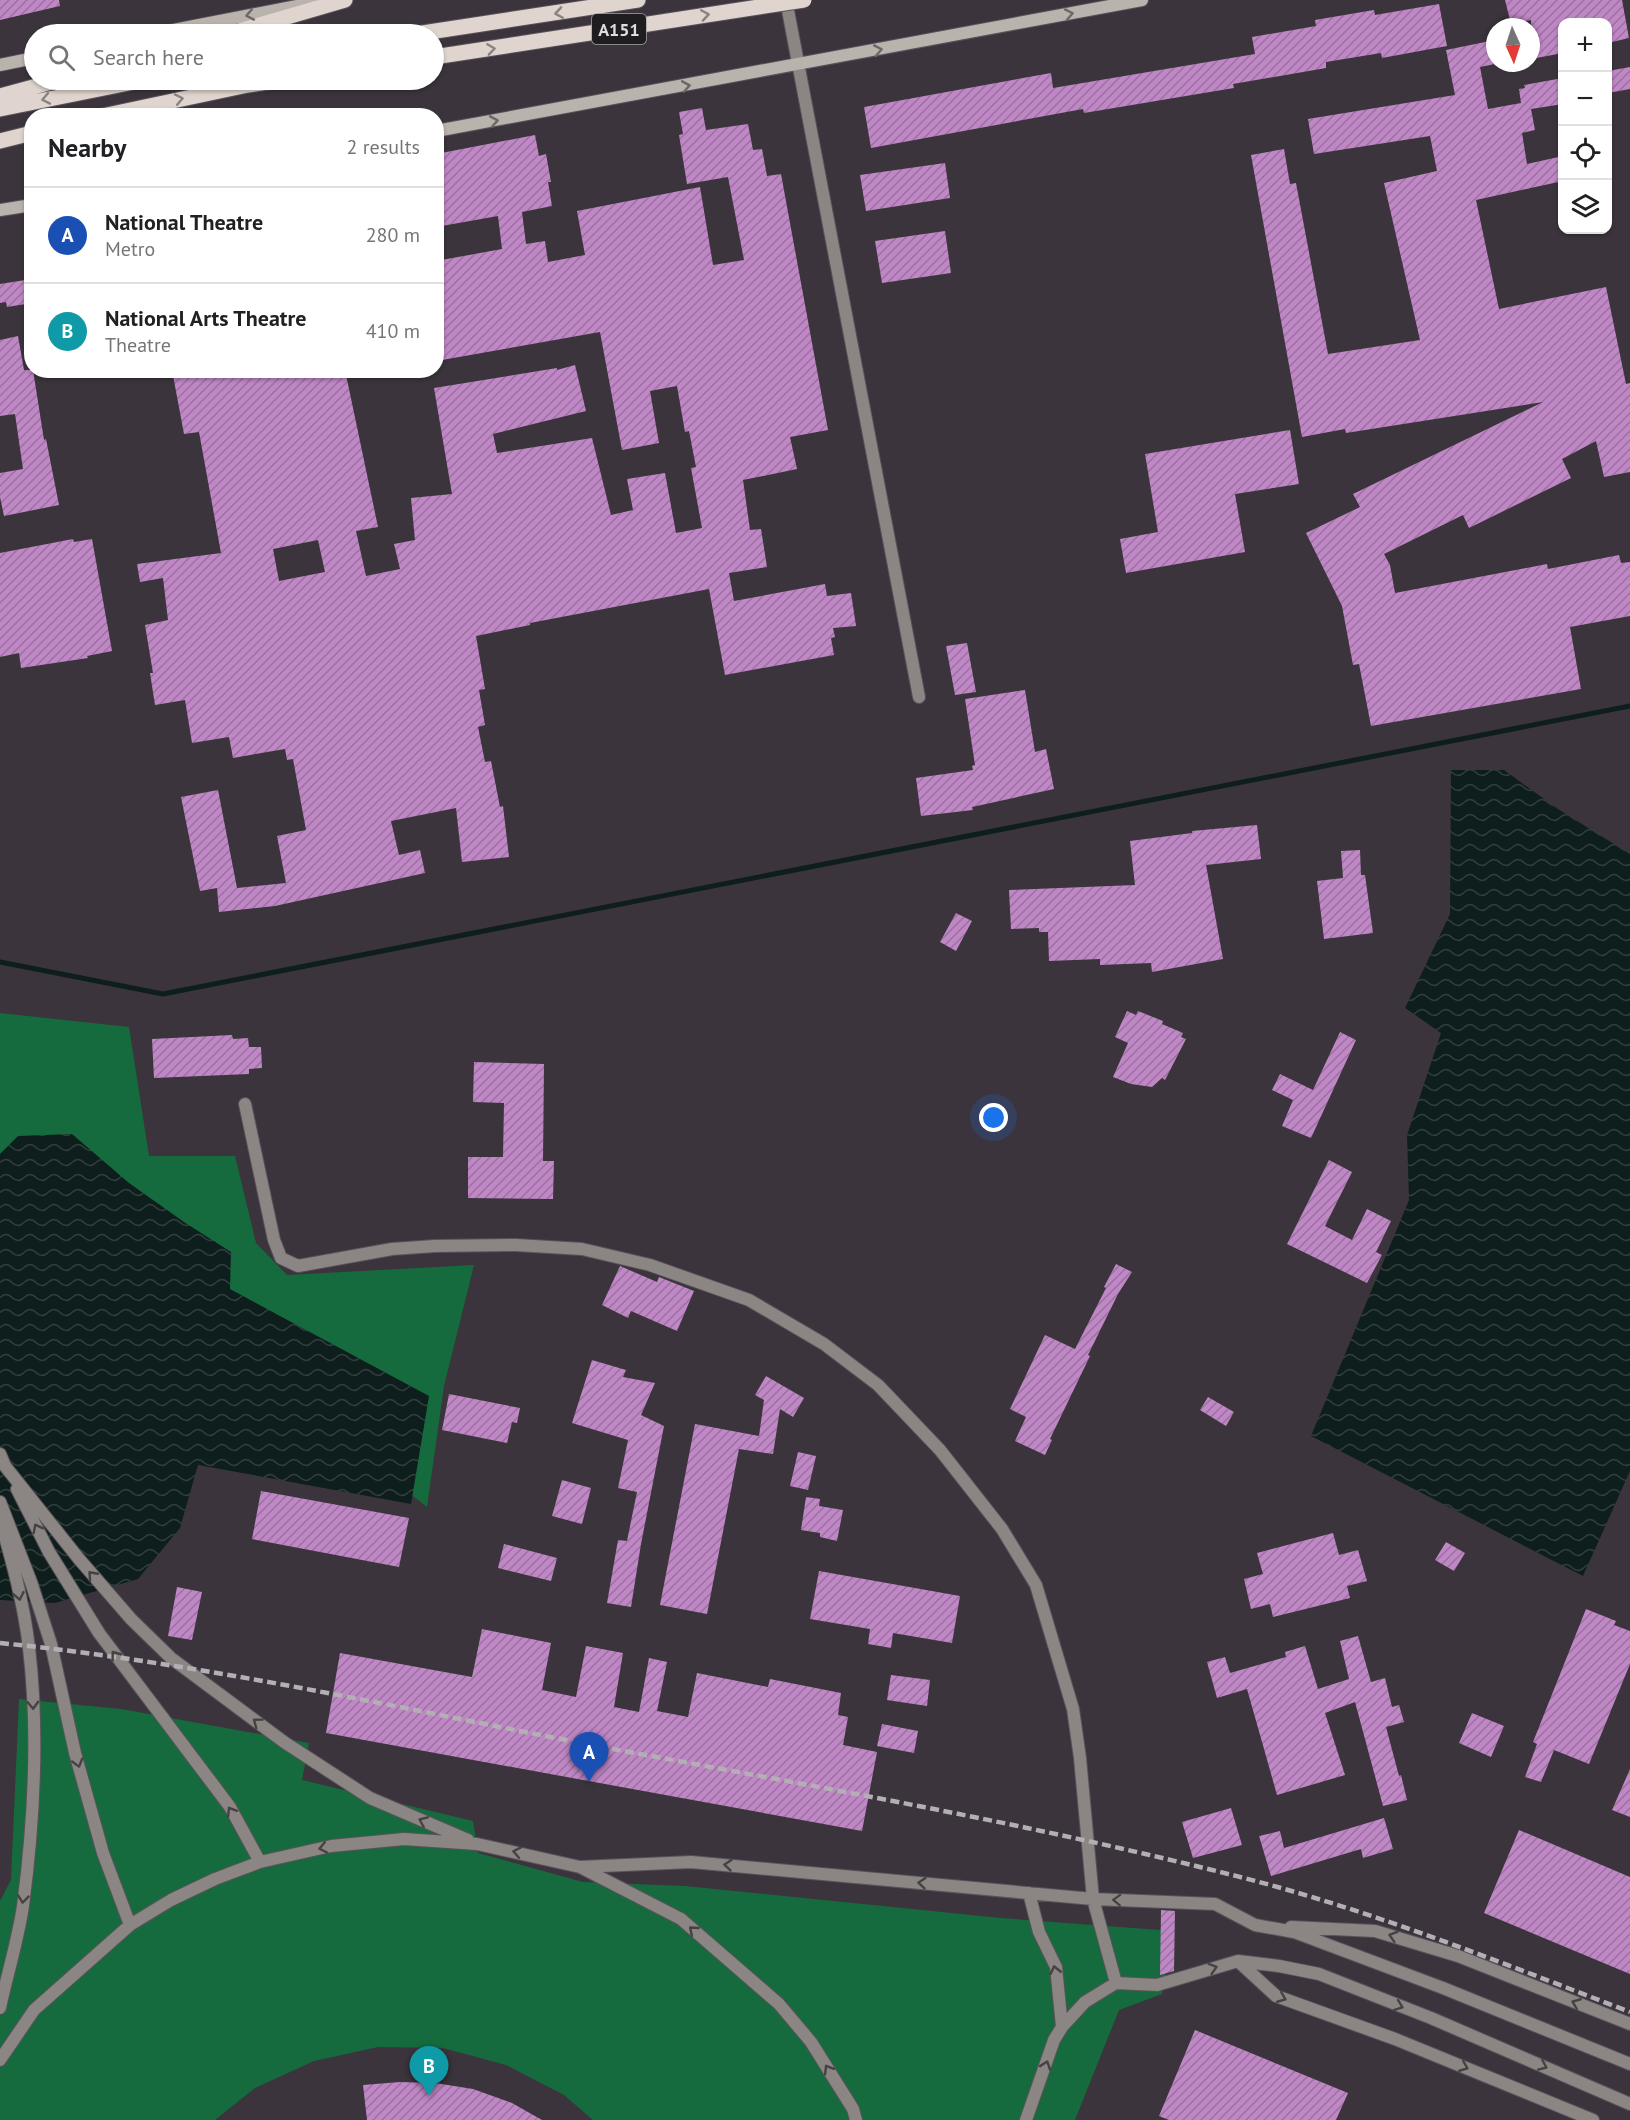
<!DOCTYPE html>
<html lang="en">
<head>
<meta charset="utf-8">
<style>
	body { margin:0; font-family:"PT Sans",sans-serif; background:#f2f2f2; color:#202124 }
	.controls { position:absolute; right:18px; top:18px; display:grid; overflow:hidden; border-radius:12px; box-shadow:0 2px 4px #0004 }
	.controls button { width:54px; height:54px; display:grid; place-items:center; padding:0; border:0; border-bottom:2px solid #e0e0e0; background:#fff; color:#202124; font:30px sans-serif }
	.compass { position:absolute; left:1486px; top:18px; width:54px; height:54px; border-radius:50%; background:#fff; box-shadow:0 2px 4px #0004; rotate:177deg }
	.you { position:absolute; left:994px; top:1118px; width:21px; height:21px; margin:-15px; border:4px solid #fff; border-radius:50%; background:#1a73e8; box-shadow:0 0 0 9px #1a73e833 }
	.badge { display:grid; place-items:center; width:39px; height:39px; border-radius:50%; background:#db2777; color:#fff; font-size:20px; font-weight:700 }
	.pin { position:absolute; translate:-50% -50px; filter:drop-shadow(0 2px 3px #0008) }
	.pin::after { content:''; position:absolute; top:32px; width:21px; height:18px; background:inherit; clip-path:polygon(0 0,100% 0,50% 100%) }
	.list { margin:0; padding:0; list-style:none }
	h2 { display:flex; justify-content:space-between; align-items:center; height:78px; margin:0; padding:0 24px; font-size:26px }
	h2 small { font-size:20px; font-weight:400; color:#757577 }
	.list li { display:grid; grid-template-columns:39px 1fr auto; gap:18px; align-items:center; box-sizing:border-box; height:96px; padding:0 24px; border-top:2px solid #e0e0e0 }
	.list b { display:block; font-size:22px; white-space:nowrap }
	.list p { margin:0; font-size:20px; white-space:nowrap; color:#757577 }
	.list em { font-size:20px; font-style:normal; color:#757577 }
	.icon { flex:none; width:33px; height:33px; fill:none; stroke:currentColor; stroke-width:2; stroke-linecap:round; stroke-linejoin:round }
	.map { position:relative; flex:none; width:1630px; height:2120px; overflow:hidden }
	.search { position:absolute; background:#fff; box-shadow:0 2px 4px #0004; left:24px; top:24px; width:420px; height:66px; display:flex; align-items:center; gap:15px; box-sizing:border-box; padding:0 21px; border-radius:33px; color:#757577; font-size:22px }
	.panel { position:absolute; background:#fff; box-shadow:0 2px 4px #0004; left:24px; top:108px; width:420px; height:270px; border-radius:24px }
	.map>svg:first-child { display:block }
</style>
</head>
<body>
<div class="map">
<svg width="1630" height="2120" viewBox="0 0 1630 2120">
	<defs>
		<pattern id="water-waves" width="16" height="10" patternUnits="userSpaceOnUse" patternTransform="scale(1.5)"><rect width="16" height="10" fill="#0e1e1d"/><path d="M0 5q4-4 8 0t8 0" fill="none" stroke="#313e3e"/></pattern>
		<pattern id="building-hatch" width="6" height="6" patternUnits="userSpaceOnUse" patternTransform="scale(1.5)"><rect width="6" height="6" fill="#c087c6"/><path d="M-1 1l2-2M0 6l6-6M5 7l2-2" fill="none" stroke="#9b729f"/></pattern>
	</defs>
	<rect width="100%" height="100%" fill="#3b343c"/>
	<!-- grass -->
	<path fill="#156b3e" d="M 0,1013 L 129,1027 L 149,1156 L 235,1156 L 256,1243 L 287,1275 L 474,1265 L 444,1386 L 427,1507 L 0,1171 Z
		M 19,1699 L 121,1709 L 309,1743 L 302,1780 L 473,1821 L 478,1853 L 583,1882 L 685,1886 L 1001,1918 L 1173,1931 L 1162,1994 L 1119,2010 L 1075,2120 L 593,2120 L 564,2095 L 506,2065 L 443,2048 L 378,2047 L 314,2061 L 255,2088 L 215,2120 L 0,2120 L 0,1901 L 11,1880 Z"/>
	<!-- water -->
	<path fill="url(#water-waves)" d="M 1451,770 L 1504,770 L 1558,809 L 1630,854 L 1630,1471 L 1583,1576 L 1311,1436 L 1409,1200 L 1407,1135 L 1441,1033 L 1405,1008 L 1450,914 Z
		M 72,1134 L 129,1183 L 184,1222 L 231,1252 L 230,1289 L 429,1396 L 411,1504 L 198,1465 L 180,1528 L 138,1579 L 55,1603 L 0,1600 L 0,1154 L 18,1136 Z"/>
	<g fill="none" stroke-linecap="round" stroke-linejoin="round">
		<!-- stream -->
		<path stroke="#0e1e1d" stroke-width="5" d="M 0,962 L 163,994 L 1630,706"/>
	</g>
	<!-- building -->
	<path fill="url(#building-hatch)" fill-rule="evenodd" d="M 0,0 L 59,0 L 60,6 L 0,20 Z
		M 1505,0 L 1622,0 L 1629,38 L 1608,43 L 1608,22 L 1563,22 L 1563,53 L 1531,59 L 1531,20 L 1511,24 Z
		M 1439,4 L 1447,46 L 1382,58 L 1381,53 L 1326,62 L 1326,68 L 1233,84 L 1234,88 L 1084,113 L 1083,109 L 871,148 L 864,107 L 1051,73 L 1053,88 L 1255,54 L 1252,37 L 1316,26 L 1315,20 L 1374,10 L 1375,15 Z
		M 1495,40 L 1495,64 L 1480,67 L 1488,109 L 1521,103 L 1519,89 L 1525,88 L 1524,85 L 1563,78 L 1563,104 L 1531,109 L 1535,130 L 1522,133 L 1527,164 L 1563,156 L 1563,181 L 1476,200 L 1499,309 L 1606,287 L 1626,384 L 1630,383 L 1630,472 L 1604,477 L 1596,441 L 1562,459 L 1571,478 L 1469,528 L 1463,515 L 1384,554 L 1390,565 L 1395,593 L 1547,564 L 1548,569 L 1619,555 L 1621,563 L 1630,562 L 1630,616 L 1570,627 L 1581,689 L 1371,726 L 1359,664 L 1353,665 L 1342,606 L 1306,533 L 1360,507 L 1353,494 L 1543,402 L 1346,433 L 1345,429 L 1302,437 L 1251,155 L 1284,149 L 1290,184 L 1296,183 L 1328,354 L 1420,340 L 1384,183 L 1437,171 L 1430,136 L 1314,154 L 1308,119 L 1455,95 L 1446,50 Z
		M 1630,67 L 1630,89 L 1608,93 L 1608,71 Z
		M 702,108 L 706,130 L 748,124 L 753,150 L 762,149 L 767,176 L 781,174 L 828,430 L 790,437 L 797,469 L 743,480 L 750,530 L 761,529 L 767,567 L 729,573 L 734,601 L 825,584 L 827,596 L 851,593 L 856,626 L 833,628 L 835,637 L 831,638 L 834,655 L 725,675 L 709,589 L 530,623 L 530,625 L 476,636 L 485,689 L 479,690 L 485,725 L 478,727 L 485,762 L 491,761 L 500,807 L 503,806 L 509,857 L 462,862 L 456,808 L 391,821 L 399,855 L 420,850 L 425,873 L 275,906 L 219,912 L 217,888 L 200,891 L 181,797 L 218,790 L 237,888 L 286,883 L 277,836 L 306,830 L 293,759 L 287,760 L 285,749 L 233,758 L 229,737 L 192,743 L 185,700 L 155,705 L 150,673 L 153,673 L 145,625 L 168,620 L 163,578 L 140,582 L 137,564 L 221,553 L 199,432 L 184,434 L 172,370 L 219,370 L 220,378 L 263,370 L 345,370 L 378,527 L 356,531 L 366,576 L 400,569 L 394,544 L 415,540 L 411,498 L 452,494 L 434,388 L 557,368 L 557,370 L 575,365 L 586,411 L 493,434 L 497,453 L 592,438 L 611,515 L 633,510 L 627,479 L 665,473 L 676,533 L 702,528 L 691,468 L 696,467 L 689,431 L 685,432 L 677,386 L 650,391 L 659,443 L 622,450 L 600,332 L 442,360 L 436,328 L 436,261 L 502,249 L 498,216 L 436,227 L 436,154 L 535,135 L 539,156 L 546,154 L 551,182 L 548,182 L 552,206 L 522,212 L 526,244 L 545,241 L 548,262 L 585,255 L 577,211 L 700,187 L 713,265 L 744,260 L 728,177 L 687,184 L 679,135 L 683,134 L 679,112 ZM 318,540 L 325,572 L 279,581 L 273,549 Z
		M 945,163 L 950,198 L 866,211 L 860,175 Z
		M 945,231 L 951,273 L 882,283 L 875,241 Z
		M 32,279 L 32,303 L 7,307 L 6,302 L 0,303 L 0,284 Z
		M 18,336 L 24,370 L 33,370 L 44,440 L 46,439 L 59,505 L 4,516 L 0,497 L 0,473 L 23,469 L 15,414 L 0,416 L 0,340 Z
		M 1290,430 L 1299,484 L 1235,494 L 1245,552 L 1126,573 L 1120,539 L 1158,532 L 1145,454 Z
		M 73,539 L 74,542 L 92,539 L 112,651 L 87,656 L 88,658 L 21,668 L 19,653 L 0,657 L 0,553 Z
		M 967,643 L 976,692 L 955,695 L 946,646 Z
		M 1025,690 L 1035,752 L 1046,749 L 1054,789 L 972,807 L 973,810 L 921,816 L 916,778 L 973,770 L 972,766 L 975,765 L 965,699 Z
		M 1257,825 L 1261,859 L 1206,865 L 1223,959 L 1152,972 L 1151,963 L 1100,965 L 1100,959 L 1049,961 L 1048,932 L 1039,932 L 1039,928 L 1011,929 L 1009,890 L 1135,885 L 1130,841 L 1192,833 L 1192,831 Z
		M 1360,850 L 1361,875 L 1365,875 L 1373,933 L 1324,939 L 1317,881 L 1343,878 L 1341,851 Z
		M 956,913 L 972,921 L 956,951 L 940,942 Z
		M 1127,1011 L 1136,1015 L 1138,1011 L 1163,1021 L 1162,1024 L 1183,1033 L 1181,1037 L 1186,1039 L 1165,1080 L 1162,1078 L 1152,1087 L 1131,1084 L 1113,1077 L 1128,1043 L 1115,1037 Z
		M 1340,1032 L 1356,1040 L 1311,1138 L 1282,1126 L 1293,1100 L 1272,1090 L 1280,1074 L 1313,1090 Z
		M 232,1035 L 233,1039 L 248,1038 L 249,1047 L 261,1047 L 262,1068 L 249,1069 L 249,1074 L 154,1078 L 152,1039 Z
		M 474,1062 L 544,1064 L 543,1161 L 554,1161 L 553,1199 L 468,1198 L 468,1157 L 503,1157 L 504,1103 L 473,1102 Z
		M 1329,1160 L 1352,1172 L 1325,1226 L 1352,1240 L 1367,1209 L 1391,1221 L 1376,1252 L 1382,1255 L 1367,1283 L 1287,1244 Z
		M 1116,1264 L 1132,1272 L 1118,1294 L 1088,1355 L 1090,1356 L 1050,1439 L 1052,1440 L 1045,1455 L 1015,1441 L 1026,1417 L 1010,1409 L 1045,1335 L 1075,1349 L 1106,1288 L 1104,1287 Z
		M 620,1266 L 657,1282 L 659,1277 L 694,1291 L 677,1331 L 631,1311 L 628,1318 L 602,1305 Z
		M 592,1360 L 626,1370 L 623,1377 L 655,1383 L 641,1415 L 664,1426 L 641,1544 L 631,1607 L 607,1603 L 618,1540 L 627,1541 L 637,1492 L 618,1488 L 628,1440 L 572,1423 Z
		M 766,1376 L 804,1398 L 793,1417 L 780,1409 L 773,1454 L 739,1449 L 707,1614 L 660,1605 L 695,1424 L 759,1436 L 764,1400 L 755,1395 Z
		M 449,1394 L 520,1408 L 517,1423 L 512,1422 L 507,1443 L 442,1430 Z
		M 1208,1397 L 1234,1412 L 1226,1426 L 1200,1410 Z
		M 798,1452 L 816,1456 L 808,1490 L 790,1486 Z
		M 562,1480 L 591,1488 L 582,1524 L 552,1516 Z
		M 261,1491 L 409,1518 L 399,1567 L 252,1539 Z
		M 806,1497 L 820,1499 L 819,1506 L 843,1510 L 837,1541 L 820,1537 L 820,1533 L 801,1530 Z
		M 1333,1533 L 1339,1555 L 1358,1550 L 1367,1581 L 1347,1586 L 1350,1598 L 1273,1617 L 1270,1604 L 1251,1609 L 1244,1579 L 1263,1574 L 1257,1553 Z
		M 1446,1542 L 1465,1553 L 1454,1571 L 1435,1560 Z
		M 504,1544 L 557,1558 L 551,1581 L 498,1568 Z
		M 819,1571 L 960,1596 L 952,1643 L 893,1633 L 891,1648 L 880,1646 L 868,1644 L 870,1629 L 810,1619 Z
		M 177,1587 L 202,1592 L 192,1640 L 168,1636 Z
		M 1586,1609 L 1616,1621 L 1614,1625 L 1630,1631 L 1630,1664 L 1589,1764 L 1554,1750 L 1541,1782 L 1525,1777 L 1537,1744 L 1533,1742 Z
		M 482,1629 L 551,1643 L 542,1690 L 576,1697 L 586,1646 L 623,1653 L 614,1707 L 639,1712 L 649,1658 L 667,1662 L 657,1711 L 688,1717 L 697,1673 L 768,1687 L 770,1679 L 841,1693 L 838,1715 L 848,1717 L 843,1745 L 877,1752 L 862,1831 L 326,1733 L 340,1653 L 472,1677 Z
		M 1358,1636 L 1371,1682 L 1385,1678 L 1392,1707 L 1399,1705 L 1404,1722 L 1386,1727 L 1399,1776 L 1401,1775 L 1407,1800 L 1383,1806 L 1355,1702 L 1325,1713 L 1345,1775 L 1277,1795 L 1247,1689 L 1217,1698 L 1207,1662 L 1225,1657 L 1230,1673 L 1286,1657 L 1285,1652 L 1305,1646 L 1318,1689 L 1349,1679 L 1340,1641 Z
		M 891,1675 L 930,1680 L 927,1706 L 887,1700 Z
		M 1472,1713 L 1504,1726 L 1491,1757 L 1459,1743 Z
		M 882,1724 L 918,1731 L 914,1753 L 877,1746 Z
		M 1630,1769 L 1630,1817 L 1612,1810 Z
		M 1231,1808 L 1242,1845 L 1193,1858 L 1182,1822 Z
		M 1384,1818 L 1393,1849 L 1363,1858 L 1361,1849 L 1271,1876 L 1259,1836 L 1280,1831 L 1284,1848 Z
		M 1519,1830 L 1630,1877 L 1630,1974 L 1484,1913 Z
		M 1161,1910 L 1175,1911 L 1174,1971 L 1160,1975 Z
		M 1195,2030 L 1348,2093 L 1336,2120 L 1169,2120 L 1159,2116 Z
		M 400,2082 L 435,2083 L 473,2089 L 512,2103 L 542,2120 L 367,2120 L 363,2085 Z"/>
	<g fill="none" stroke-linecap="round" stroke-linejoin="round">
		<defs>
			<path id="street" d="M 786,0 L 919,697
				M 245,1104 L 274,1240 L 281,1258 L 298,1266 L 392,1249 L 435,1246 L 516,1245 L 582,1249 L 650,1265 L 749,1300 L 824,1344 L 878,1385 L 940,1450 L 1002,1529 L 1036,1585 L 1073,1709 L 1080,1758 L 1093,1899 L 1116,1983
				M 0,1454 L 5,1466 L 79,1559 L 131,1619 L 171,1658 L 284,1742 L 370,1798 L 468,1840
				M 17,1489 L 49,1552 L 99,1633 L 230,1807 L 260,1862
				M 0,1502 L 31,1582 L 51,1644 L 75,1753 L 103,1853 L 130,1925
				M 0,1519 C 12,1561 24,1604 29,1648 C 39,1733 34,1822 23,1906 C 18,1940 7,1975 0,2008
				M 580,1867 L 691,1862 L 1093,1899 L 1215,1904 L 1255,1925 L 1294,1932 L 1443,1988 L 1630,2064
				M 1029,1893 L 1039,1932 L 1056,1967 L 1062,2027
				M 1291,1927 L 1375,1931 L 1458,1956 L 1630,2024
				M 1238,1961 L 1276,1996 L 1395,2039 L 1593,2120
				M 0,2060 L 34,2010 L 130,1925 L 171,1900 L 215,1879 L 260,1862 L 331,1846 L 404,1839 L 477,1844 L 580,1867 L 681,1919 L 779,2004 L 811,2042 L 853,2109 L 856,2120
				M 1026,2120 L 1054,2040 L 1062,2027 L 1085,2002 L 1116,1983 L 1157,1985 L 1238,1961 L 1279,1966 L 1319,1974 L 1431,2018 L 1630,2104"/>
			<path id="secondary" d="M 153,34 L 312,3
				M 0,65 L 34,58
				M 436,131 L 1142,0
				M 0,210 L 32,205"/>
			<path id="primary" d="M 229,34 L 345,0
				M 416,34 L 638,0
				M 0,96 L 59,80
				M 0,109 L 144,80
				M 102,116 L 248,85 L 282,80
				M 0,141 L 32,133"/>
		</defs>
		<!-- street casing -->
		<use href="#street" stroke="#59525a" stroke-width="14"/>
		<!-- secondary casing -->
		<use href="#secondary" stroke="#59525a" stroke-width="14"/>
		<!-- primary casing -->
		<use href="#primary" stroke="#59525a" stroke-width="17"/>
		<!-- street -->
		<use href="#street" stroke="#8b8683" stroke-width="12"/>
		<!-- secondary -->
		<use href="#secondary" stroke="#bab2ad" stroke-width="12"/>
		<!-- primary -->
		<use href="#primary" stroke="#dfd5ce" stroke-width="15"/>
		<!-- rail -->
		<path stroke="#b4afb5" stroke-width="4.5" stroke-dasharray="9 4.5" stroke-linecap="butt" d="M 0,1643 C 201,1663 399,1708 597,1746 C 812,1786 1028,1823 1240,1877 C 1374,1911 1502,1963 1630,2012"/>
		<defs>
			<path id="primary-bridge" d="M 434,57 L 804,0"/>
		</defs>
		<!-- primary-bridge casing -->
		<use href="#primary-bridge" stroke="#59525a" stroke-width="17" stroke-linecap="butt"/>
		<!-- primary-bridge -->
		<use href="#primary-bridge" stroke="#dfd5ce" stroke-width="15"/>
	</g>
	<!-- one-way arrows -->
	<defs><path id="oneway-chevron" d="M-2-3.5L2.5 0L-2 3.5" fill="none" stroke-width="1.6" stroke-linecap="round" stroke-linejoin="round" transform="scale(1.5)"/></defs>
	<g stroke="#898280">
		<use href="#oneway-chevron" transform="translate(559 13) rotate(171)"/>
		<use href="#oneway-chevron" transform="translate(705 15) rotate(-9)"/>
		<use href="#oneway-chevron" transform="translate(491 49) rotate(-8)"/>
		<use href="#oneway-chevron" transform="translate(46 99) rotate(169)"/>
		<use href="#oneway-chevron" transform="translate(179 99) rotate(-12)"/>
	</g>
	<g stroke="#6d6867">
		<use href="#oneway-chevron" transform="translate(1069 14) rotate(-11)"/>
		<use href="#oneway-chevron" transform="translate(250 15) rotate(169)"/>
		<use href="#oneway-chevron" transform="translate(878 50) rotate(-11)"/>
		<use href="#oneway-chevron" transform="translate(686 86) rotate(-10)"/>
		<use href="#oneway-chevron" transform="translate(494 121) rotate(-10)"/>
	</g>
	<g stroke="#454243">
		<use href="#oneway-chevron" transform="translate(37 1528) rotate(-117)"/>
		<use href="#oneway-chevron" transform="translate(92 1575) rotate(-132)"/>
		<use href="#oneway-chevron" transform="translate(19 1596) rotate(79)"/>
		<use href="#oneway-chevron" transform="translate(115 1655) rotate(-127)"/>
		<use href="#oneway-chevron" transform="translate(33 1705) rotate(88)"/>
		<use href="#oneway-chevron" transform="translate(257 1722) rotate(-143)"/>
		<use href="#oneway-chevron" transform="translate(78 1763) rotate(74)"/>
		<use href="#oneway-chevron" transform="translate(231 1811) rotate(-122)"/>
		<use href="#oneway-chevron" transform="translate(423 1821) rotate(-157)"/>
		<use href="#oneway-chevron" transform="translate(323 1848) rotate(168)"/>
		<use href="#oneway-chevron" transform="translate(517 1852) rotate(-169)"/>
		<use href="#oneway-chevron" transform="translate(728 1865) rotate(-175)"/>
		<use href="#oneway-chevron" transform="translate(922 1883) rotate(-175)"/>
		<use href="#oneway-chevron" transform="translate(23 1899) rotate(96)"/>
		<use href="#oneway-chevron" transform="translate(1117 1900) rotate(-178)"/>
		<use href="#oneway-chevron" transform="translate(693 1930) rotate(-139)"/>
		<use href="#oneway-chevron" transform="translate(1393 1936) rotate(-163)"/>
		<use href="#oneway-chevron" transform="translate(1213 1968) rotate(-17)"/>
		<use href="#oneway-chevron" transform="translate(1055 1970) rotate(-103)"/>
		<use href="#oneway-chevron" transform="translate(1282 1998) rotate(22)"/>
		<use href="#oneway-chevron" transform="translate(1576 2003) rotate(-158)"/>
		<use href="#oneway-chevron" transform="translate(1399 2006) rotate(21)"/>
		<use href="#oneway-chevron" transform="translate(1046 2065) rotate(-71)"/>
		<use href="#oneway-chevron" transform="translate(1543 2066) rotate(23)"/>
		<use href="#oneway-chevron" transform="translate(1464 2067) rotate(22)"/>
		<use href="#oneway-chevron" transform="translate(828 2069) rotate(-122)"/>
	</g>
	<g text-anchor="middle" dominant-baseline="central" stroke-width="6" stroke-linejoin="round" paint-order="stroke">
		<!-- shield labels -->
		<rect fill="#201d21" stroke="#a7a3a7" stroke-width="1.5" x="592" y="14" width="54" height="30" rx="4.5"/>
		<g font-size="18" font-weight="bold" fill="#e1dce1">
			<text x="619" y="29">A151</text>
		</g>
	</g>
</svg>
<div class="controls">
<button>+</button>
<button>−</button>
<button><svg class="icon" aria-label="locate" viewBox="0 0 24 24"><circle cx="12" cy="12" r="6"/><path d="M12 2v4M12 18v4M2 12h4M18 12h4"/></svg></button>
<button><svg class="icon" aria-label="layers" viewBox="0 0 24 24"><path d="M12 4l9 5-9 5-9-5zM3 14l9 5 9-5"/></svg></button>
</div>
<svg class="compass" viewBox="-18 -18 36 36"><path d="M0-13l5 13h-10z" fill="#e53935"/><path d="M0 13l5-13h-10z" fill="#757577"/></svg>
<div class="you"></div>
<div class="pin badge" style="left:589px;top:1782px;background:#1a4fb4">A</div>
<div class="pin badge" style="left:429px;top:2096px;background:#0f9aa8">B</div>
<div class="search"><svg class="icon" aria-label="search" viewBox="0 0 24 24"><circle cx="10" cy="10" r="6"/><path d="M15 15l6 6"/></svg>Search here</div>
<section class="panel">
<h2>Nearby<small>2 results</small></h2>
<ul class="list">
<li><span class="badge" style="background:#1a4fb4">A</span><div><b>National Theatre</b><p>Metro</p></div><em>280 m</em></li>
<li><span class="badge" style="background:#0f9aa8">B</span><div><b>National Arts Theatre</b><p>Theatre</p></div><em>410 m</em></li>
</ul>
</section>
</div>
</body>
</html>
